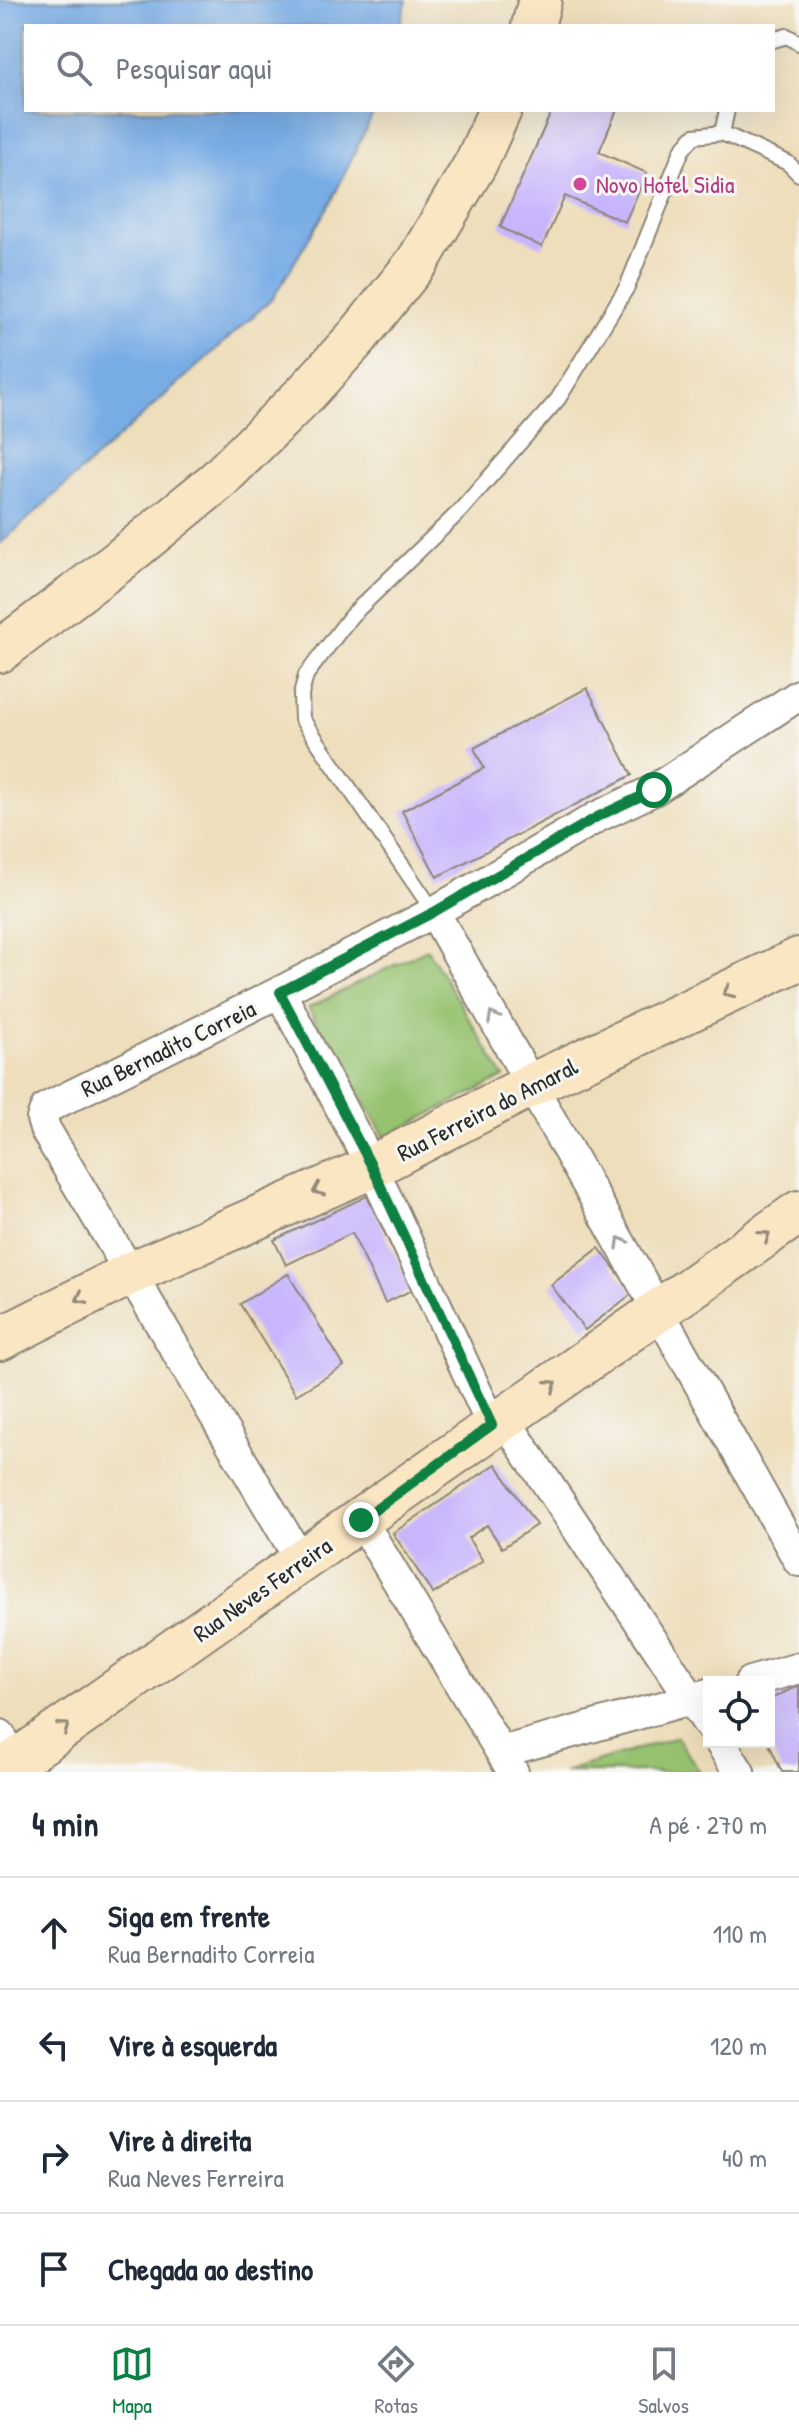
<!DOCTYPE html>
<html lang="pt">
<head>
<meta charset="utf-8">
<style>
	body { margin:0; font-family:"Patrick Hand",sans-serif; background:#f2f2f3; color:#1f2937 }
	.controls { position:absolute; right:24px; bottom:24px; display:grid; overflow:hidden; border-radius:0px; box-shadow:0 8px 32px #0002 }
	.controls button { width:72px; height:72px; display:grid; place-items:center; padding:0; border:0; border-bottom:2px solid #e0e1e3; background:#fff; color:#1f2937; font:40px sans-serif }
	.stop { position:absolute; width:24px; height:24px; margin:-18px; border:6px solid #0b8043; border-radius:50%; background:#fff }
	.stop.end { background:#0b8043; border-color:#fff; box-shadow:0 2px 8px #0008 }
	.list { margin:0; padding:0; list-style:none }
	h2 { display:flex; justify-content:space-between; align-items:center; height:104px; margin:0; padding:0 32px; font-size:34px }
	h2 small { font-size:26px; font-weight:400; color:#747a83 }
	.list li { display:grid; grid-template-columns:52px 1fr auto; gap:24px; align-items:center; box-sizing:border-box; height:112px; padding:0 32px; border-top:2px solid #e0e1e3 }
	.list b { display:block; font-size:30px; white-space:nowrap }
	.list p { margin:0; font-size:26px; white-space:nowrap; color:#747a83 }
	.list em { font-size:26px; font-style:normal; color:#747a83 }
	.icon { flex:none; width:44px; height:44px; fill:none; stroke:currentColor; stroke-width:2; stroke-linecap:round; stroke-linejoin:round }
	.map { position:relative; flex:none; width:799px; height:1772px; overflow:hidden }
	.search { position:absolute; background:#fff; box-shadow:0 8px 32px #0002; left:24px; right:24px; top:24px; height:88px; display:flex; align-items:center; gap:20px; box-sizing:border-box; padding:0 28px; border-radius:0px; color:#747a83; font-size:30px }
	.sheet { height:552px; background:#fff }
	nav { display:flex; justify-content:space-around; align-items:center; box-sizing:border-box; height:112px; border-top:2px solid #e0e1e3; background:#fff; font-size:22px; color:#747a83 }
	nav a { display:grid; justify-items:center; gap:4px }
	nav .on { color:#0b8043 }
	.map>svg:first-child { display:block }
</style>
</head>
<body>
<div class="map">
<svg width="799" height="1772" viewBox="0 0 799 1772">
	<rect width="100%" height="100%" fill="#f6f6f2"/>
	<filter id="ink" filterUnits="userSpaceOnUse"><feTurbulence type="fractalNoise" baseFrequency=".0125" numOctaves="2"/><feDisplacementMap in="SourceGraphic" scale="16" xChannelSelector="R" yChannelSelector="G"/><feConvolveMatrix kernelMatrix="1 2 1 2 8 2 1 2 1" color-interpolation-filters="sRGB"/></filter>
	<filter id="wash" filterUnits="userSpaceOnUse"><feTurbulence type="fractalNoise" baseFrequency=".006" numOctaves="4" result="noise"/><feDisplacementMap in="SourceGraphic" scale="32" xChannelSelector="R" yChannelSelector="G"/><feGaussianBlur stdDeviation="1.8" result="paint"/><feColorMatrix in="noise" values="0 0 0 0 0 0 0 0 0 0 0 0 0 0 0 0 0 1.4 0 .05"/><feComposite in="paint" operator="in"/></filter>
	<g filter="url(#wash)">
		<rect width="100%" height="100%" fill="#eedebc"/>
		<!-- green -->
		<path fill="#96c270" stroke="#60764e" stroke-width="2" d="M 427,949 L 504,1077 L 385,1137 L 308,1008 Z
			M 677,1737 L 700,1772 L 564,1772 Z"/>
		<!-- water -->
		<path fill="#78ace5" stroke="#526c88" stroke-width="2" d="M 0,0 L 407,0 L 400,26 L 26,26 L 26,110 L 375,110 L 332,200 L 273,298 L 0,544 Z"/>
		<g id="blocks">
			<!-- building -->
			<path fill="#c8b5fd" d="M 552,110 L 617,110 L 599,152 L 647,173 L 625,222 L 565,196 L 542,247 L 500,227 Z
				M 587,688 L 632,775 L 437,877 L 402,811 L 484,768 L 474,748 Z
				M 367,1196 L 412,1290 L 385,1303 L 352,1233 L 286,1265 L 274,1240 Z
				M 599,1248 L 633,1293 L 585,1330 L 551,1285 Z
				M 288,1274 L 344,1366 L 296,1395 L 240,1304 Z
				M 496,1464 L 536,1525 L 502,1548 L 487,1525 L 468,1538 L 483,1561 L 433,1594 L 393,1533 Z
				M 799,1685 L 799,1772 L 782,1772 L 768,1742 L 769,1700 Z"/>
		</g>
	</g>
	<g filter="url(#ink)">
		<use href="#blocks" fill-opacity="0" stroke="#8c8474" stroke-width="2"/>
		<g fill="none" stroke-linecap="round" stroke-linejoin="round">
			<defs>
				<path id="lane" d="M 773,40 L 787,36 L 799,43
					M 722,133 L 727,110
					M 434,912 L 302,719 L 301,695 L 306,675 L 351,616 L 460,511 L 558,399 L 627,287 L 682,150 L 694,136 L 722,133 L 788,163 L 799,174"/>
				<path id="street" d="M 434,912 L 799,1561
					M 280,992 L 372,1167 L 492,1425
					M 504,1419 L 709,1725
					M 361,1520 L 513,1772
					M 301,1561 L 45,1129 L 42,1119 L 46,1108 L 280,992 L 434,912 L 597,817 L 654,790 L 799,695
					M 750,1682 L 799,1668
					M 0,1735 L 21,1772
					M 720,1742 L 739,1772
					M 501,1752 L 709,1694"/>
				<path id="secondary" d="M 533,26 L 540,0
					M 0,651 L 118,562 L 217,481 L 306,393 L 358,336 L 418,261 L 476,163 L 500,110
					M 0,1339 L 129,1274 L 372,1167 L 531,1085 L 799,959
					M 0,1772 L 799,1212"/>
			</defs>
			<!-- lane casing -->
			<use href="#lane" stroke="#8c8474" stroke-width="18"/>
			<!-- street casing -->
			<use href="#street" stroke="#8c8474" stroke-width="34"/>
			<!-- secondary casing -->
			<use href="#secondary" stroke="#8c8474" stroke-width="46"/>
			<!-- lane -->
			<use href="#lane" stroke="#fff" stroke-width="14"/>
			<!-- street -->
			<use href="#street" stroke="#fff" stroke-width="30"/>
			<!-- secondary -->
			<use href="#secondary" stroke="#fbe6c4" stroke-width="42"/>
		</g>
		<!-- one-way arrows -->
		<defs><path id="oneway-chevron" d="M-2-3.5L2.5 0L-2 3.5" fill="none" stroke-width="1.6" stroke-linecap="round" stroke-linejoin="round" transform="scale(2)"/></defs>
		<g stroke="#938878">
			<use href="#oneway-chevron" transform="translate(728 992) rotate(155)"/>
			<use href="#oneway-chevron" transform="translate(318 1190) rotate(156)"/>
			<use href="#oneway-chevron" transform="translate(765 1236) rotate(-35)"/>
			<use href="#oneway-chevron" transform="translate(81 1298) rotate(153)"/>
			<use href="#oneway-chevron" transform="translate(552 1385) rotate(-35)"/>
			<use href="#oneway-chevron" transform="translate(64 1727) rotate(-35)"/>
		</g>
		<g stroke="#a0a0a0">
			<use href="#oneway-chevron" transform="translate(493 1017) rotate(-119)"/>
			<use href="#oneway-chevron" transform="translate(621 1242) rotate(-120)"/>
		</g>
	</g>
	<g fill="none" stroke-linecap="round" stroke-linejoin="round" filter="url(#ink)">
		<!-- route -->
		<path stroke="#0b8043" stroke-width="10" d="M 361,1520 L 492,1425 L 372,1167 L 280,992 L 434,912 L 597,817 L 654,790"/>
	</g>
	<!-- markers -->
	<circle fill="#d1479c" stroke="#f6f6f2" stroke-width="3" cx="580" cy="184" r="8"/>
	<g text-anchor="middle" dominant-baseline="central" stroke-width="6" stroke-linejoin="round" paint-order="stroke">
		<!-- hotel labels -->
		<g font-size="24" fill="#b23c85" stroke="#f6f6f2" text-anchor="start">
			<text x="596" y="184">Novo Hotel Sidia</text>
		</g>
		<!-- street labels -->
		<g font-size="24" fill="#2b2b2b" stroke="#f6f6f2">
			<text transform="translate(168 1048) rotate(-26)">Rua Bernadito Correia</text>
			<text transform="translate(487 1109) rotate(-27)">Rua Ferreira do Amaral</text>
			<text transform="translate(262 1589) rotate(-35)">Rua Neves Ferreira</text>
		</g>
	</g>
</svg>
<div class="controls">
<button><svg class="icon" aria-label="locate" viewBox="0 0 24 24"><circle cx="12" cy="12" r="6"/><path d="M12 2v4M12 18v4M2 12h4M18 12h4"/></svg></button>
</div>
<div class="stop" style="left:654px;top:790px"></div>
<div class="stop end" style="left:361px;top:1520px"></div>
<div class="search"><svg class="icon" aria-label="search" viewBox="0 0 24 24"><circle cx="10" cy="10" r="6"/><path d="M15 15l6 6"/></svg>Pesquisar aqui</div>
</div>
<section class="sheet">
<h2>4 min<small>A pé · 270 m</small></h2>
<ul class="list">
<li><svg class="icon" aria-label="ahead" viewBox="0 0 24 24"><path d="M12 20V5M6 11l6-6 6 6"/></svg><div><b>Siga em frente</b><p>Rua Bernadito Correia</p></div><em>110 m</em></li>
<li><svg class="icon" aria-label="left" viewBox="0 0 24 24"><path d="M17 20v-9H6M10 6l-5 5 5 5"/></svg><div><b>Vire à esquerda</b></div><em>120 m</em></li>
<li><svg class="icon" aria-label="right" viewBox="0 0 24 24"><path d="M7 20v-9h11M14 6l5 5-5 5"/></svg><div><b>Vire à direita</b><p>Rua Neves Ferreira</p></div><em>40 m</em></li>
<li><svg class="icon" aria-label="arrive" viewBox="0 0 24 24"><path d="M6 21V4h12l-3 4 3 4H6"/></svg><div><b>Chegada ao destino</b></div></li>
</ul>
</section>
<nav>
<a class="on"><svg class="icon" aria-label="map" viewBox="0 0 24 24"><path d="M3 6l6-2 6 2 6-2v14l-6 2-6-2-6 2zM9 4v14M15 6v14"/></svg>Mapa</a>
<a><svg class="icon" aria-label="directions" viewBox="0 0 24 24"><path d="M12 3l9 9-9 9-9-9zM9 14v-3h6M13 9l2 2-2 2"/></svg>Rotas</a>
<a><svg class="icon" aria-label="saved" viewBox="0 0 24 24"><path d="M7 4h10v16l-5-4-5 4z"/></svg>Salvos</a>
</nav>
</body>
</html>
